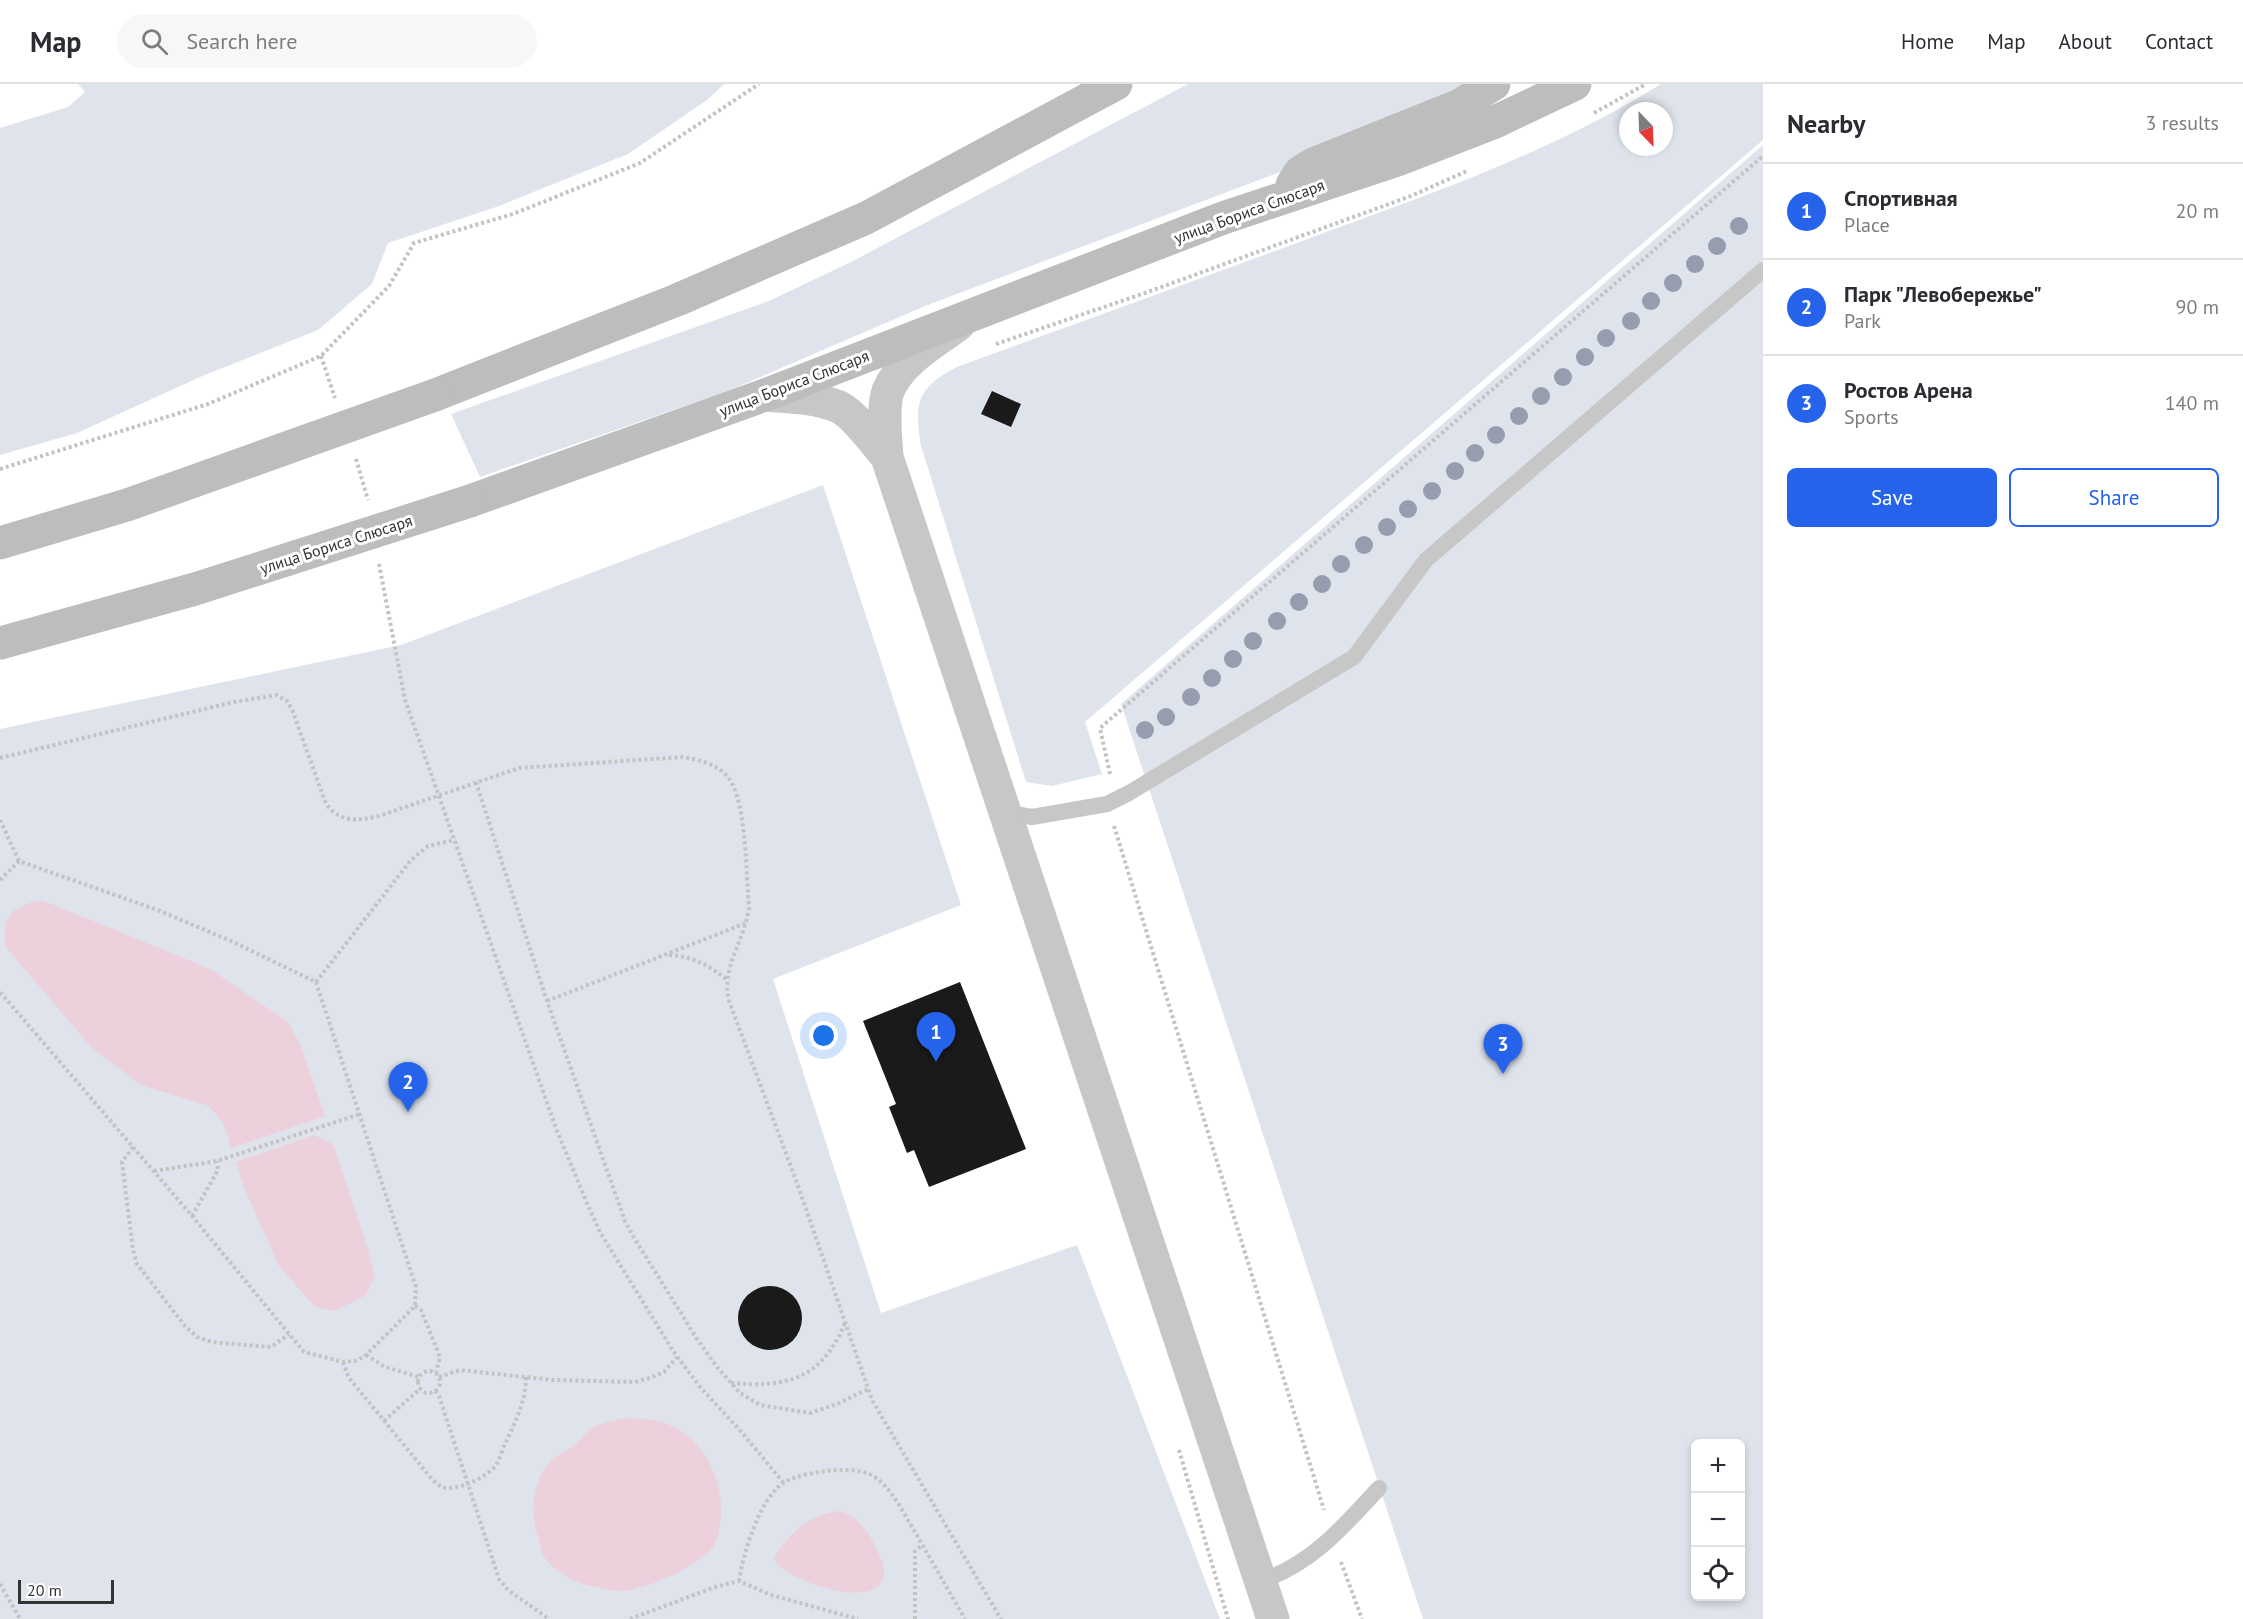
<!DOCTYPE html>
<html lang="en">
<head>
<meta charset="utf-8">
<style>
	body { margin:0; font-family:"PT Sans",sans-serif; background:#f7f7f7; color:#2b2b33 }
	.controls { position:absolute; right:18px; bottom:18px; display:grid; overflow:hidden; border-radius:9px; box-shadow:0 3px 9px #0003 }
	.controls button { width:54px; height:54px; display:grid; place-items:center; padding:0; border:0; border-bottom:2px solid #e1e1e2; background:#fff; color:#2b2b33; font:30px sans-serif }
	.compass { position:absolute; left:1619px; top:18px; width:54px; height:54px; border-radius:50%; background:#fff; box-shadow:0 3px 9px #0003; rotate:157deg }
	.scale { position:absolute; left:18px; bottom:15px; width:96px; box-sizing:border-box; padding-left:6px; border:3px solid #333; border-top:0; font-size:16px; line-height:21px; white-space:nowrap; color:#333; -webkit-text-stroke:4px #fff; paint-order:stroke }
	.you { position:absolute; left:824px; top:952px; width:21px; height:21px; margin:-15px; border:4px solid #fff; border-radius:50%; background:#1a73e8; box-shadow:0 0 0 9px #1a73e833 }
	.badge { display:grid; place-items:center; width:39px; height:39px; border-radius:50%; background:#2563eb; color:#fff; font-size:20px; font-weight:700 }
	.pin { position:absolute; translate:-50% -50px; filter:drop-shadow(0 2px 3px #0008) }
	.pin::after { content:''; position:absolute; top:32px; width:21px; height:18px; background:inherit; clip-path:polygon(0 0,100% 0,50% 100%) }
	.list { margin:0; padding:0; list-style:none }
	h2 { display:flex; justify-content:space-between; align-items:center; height:78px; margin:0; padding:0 24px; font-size:26px }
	h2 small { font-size:20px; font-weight:400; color:#7c7c81 }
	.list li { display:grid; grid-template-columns:39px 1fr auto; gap:18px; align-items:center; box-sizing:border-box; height:96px; padding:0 24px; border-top:2px solid #e1e1e2 }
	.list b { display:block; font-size:22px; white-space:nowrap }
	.list p { margin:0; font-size:20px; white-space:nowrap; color:#7c7c81 }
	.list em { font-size:20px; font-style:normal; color:#7c7c81 }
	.actions { display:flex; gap:12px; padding:18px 24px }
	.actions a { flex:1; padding:14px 0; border:2px solid #2563eb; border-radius:9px; text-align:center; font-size:21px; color:#2563eb }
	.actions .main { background:#2563eb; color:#fff }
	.icon { flex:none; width:33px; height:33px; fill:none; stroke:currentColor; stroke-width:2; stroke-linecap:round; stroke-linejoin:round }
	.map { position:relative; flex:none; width:1763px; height:1535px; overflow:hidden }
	header { display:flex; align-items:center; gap:36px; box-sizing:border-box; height:84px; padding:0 30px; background:#fff; border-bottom:2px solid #e1e1e2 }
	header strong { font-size:28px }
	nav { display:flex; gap:33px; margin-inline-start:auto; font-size:21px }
	.search { width:420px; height:54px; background:#f7f7f7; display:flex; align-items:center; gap:15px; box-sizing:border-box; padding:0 21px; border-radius:33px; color:#7c7c81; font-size:22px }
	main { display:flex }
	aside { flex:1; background:#fff }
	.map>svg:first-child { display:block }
</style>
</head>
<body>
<header>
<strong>Map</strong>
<div class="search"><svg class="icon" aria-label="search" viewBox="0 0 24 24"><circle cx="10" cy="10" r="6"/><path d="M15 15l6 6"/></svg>Search here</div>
<nav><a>Home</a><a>Map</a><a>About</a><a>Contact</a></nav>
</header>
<main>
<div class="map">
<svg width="1763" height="1535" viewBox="0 0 1763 1535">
	<rect width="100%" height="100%" fill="#fff"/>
	<!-- green -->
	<path fill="#dfe3eb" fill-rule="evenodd" d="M 78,0 L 724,0 L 707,16 L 628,70 L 499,122 L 388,159 L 372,200 L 318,246 L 200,293 L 77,349 L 0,371 L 0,44 L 68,23 L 85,8 Z
		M 1188,0 L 1472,0 L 1309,77 L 925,222 L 728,307 L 480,393 L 451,330 L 769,217 L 851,178 Z
		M 1661,0 L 1763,0 L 1763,56 L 1085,638 L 1102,690 L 1052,702 L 1026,698 L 921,362 C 914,319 917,303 957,283 C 1081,238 1205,193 1329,147 C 1442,106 1559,64 1661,0 ZM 1628,27 L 1664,27 L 1664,63 L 1628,63 Z
		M 1763,61 L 1763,1535 L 1423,1535 L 1121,620 ZM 1696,1360 L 1740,1360 L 1740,1512 L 1696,1512 Z
		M 823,401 L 961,821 L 773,895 L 881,1229 L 1077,1161 L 1220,1535 L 0,1535 L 0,645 L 401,561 Z"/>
	<!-- water -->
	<path fill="#ecd0dc" d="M 42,816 L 210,885 L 288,938 L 300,960 L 325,1032 L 231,1064 L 224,1040 L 209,1022 L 141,1001 L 92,964 L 5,862 C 2,831 13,822 42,816 Z
		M 314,1051 L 333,1060 L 363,1150 L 375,1191 L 366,1211 L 335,1227 L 315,1223 L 279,1182 L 245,1106 L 236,1078 Z
		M 625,1334 C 638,1335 653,1335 665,1339 C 710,1355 732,1413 716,1457 C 708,1480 646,1505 623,1507 C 610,1507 581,1501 570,1495 C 563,1491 549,1481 545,1474 C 541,1469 540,1459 538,1453 C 530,1429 532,1395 552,1376 C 557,1371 565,1369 571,1364 C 579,1358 586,1347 594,1343 C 603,1338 615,1337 625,1334 Z
		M 840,1427 C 856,1432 866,1444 873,1458 C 877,1467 885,1479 884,1489 C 881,1529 795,1498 779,1482 C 777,1480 775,1477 774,1474 C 789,1449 810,1430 840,1427 Z"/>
	<!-- building -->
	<path fill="#1a1a1a" d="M 992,307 L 1021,320 L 1011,343 L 981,330 Z
		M 960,898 L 1026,1065 L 929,1103 L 914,1066 L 907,1069 L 889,1023 L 896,1020 L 863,937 Z
		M738 1234a32 32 0 1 1 64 0a32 32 0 1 1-64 0Z"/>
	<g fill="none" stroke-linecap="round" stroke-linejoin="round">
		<!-- path -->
		<path stroke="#c3c3c3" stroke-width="4" stroke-dasharray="3 3" stroke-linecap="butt" d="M 1594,29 L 1646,0
			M 996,260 L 1145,209 L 1411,112 L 1467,87
			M 321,272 L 335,314
			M 356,375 L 368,416
			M 0,385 L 208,320 L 321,272 L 389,202 L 414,159 L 513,130 L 640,79 L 759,0
			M 379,480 L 405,616 L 557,1047 L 589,1124 L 600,1148 L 673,1267 L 700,1303 L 738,1344 L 783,1398
			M 0,674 L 234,618 L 276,611 L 287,617 L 293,628 L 326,720 C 341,739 357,737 379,732 L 519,684 L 683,673 C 699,676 717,680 728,693 C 747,717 746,792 749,824 C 744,859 721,882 729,917 L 797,1099 L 872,1316 L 1001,1535
			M 1110,690 L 1100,644 L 1763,72
			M 476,698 L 547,917 L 625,1137 L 633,1152 L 697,1255 L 717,1283 L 740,1309 L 760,1321 L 810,1329 L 837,1320 L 868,1305
			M 0,736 L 19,777
			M 1114,742 L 1324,1426
			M 0,796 L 19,777 L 160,827 L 231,857 L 316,898 L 416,1203 L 415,1222 L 364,1273 L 355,1277 L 343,1278 L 304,1268 L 192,1132 L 0,908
			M 669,871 C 692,872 708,881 726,895
			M 316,898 L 411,776 L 428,762 L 455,756
			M 547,917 L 746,839
			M 133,1063 L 122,1078 L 133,1166 L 137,1180 L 185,1242 L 197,1253 L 212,1258 L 271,1263 L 289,1250
			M 154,1087 L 217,1077 L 360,1030
			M 192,1132 L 218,1086 L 217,1077
			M 415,1222 L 421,1226 L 440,1273 L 436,1289
			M 366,1271 L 385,1283 L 419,1293
			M 343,1278 L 349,1294 L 431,1394 C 434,1397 438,1401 442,1403 C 456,1408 488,1393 496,1381 C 500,1375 502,1366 505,1360 C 515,1338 526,1318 526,1293
			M418 1298a11 11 0 1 1 22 0a11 11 0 1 1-22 0Z
			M 439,1293 L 460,1286 L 553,1296 L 635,1298 L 650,1294 L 664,1288 L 677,1273
			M 731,1299 C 787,1304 822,1295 845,1239
			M 435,1307 L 439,1312 L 499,1495 L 508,1506 L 549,1535
			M 384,1337 L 421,1304
			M 1179,1366 L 1228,1535
			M 1341,1478 L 1362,1535
			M 739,1497 C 743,1470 759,1416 783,1399 C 794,1391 826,1386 840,1386 C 856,1386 871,1387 882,1399 C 896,1412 905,1432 915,1448 C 932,1477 948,1506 965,1535
			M 0,1500 L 20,1535
			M 630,1535 L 715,1503 L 739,1497 L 771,1511 L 858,1535
			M 915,1535 L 915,1467 L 922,1461"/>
		<!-- lane -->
		<path stroke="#c7c7c7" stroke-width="16" d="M 1003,728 L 1032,733 L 1107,720 L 1129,709 L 1354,573 L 1426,476 L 1763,186
			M 1260,1497 C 1310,1482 1344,1442 1379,1404"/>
		<!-- street -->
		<path stroke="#c7c7c7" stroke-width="33" d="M 959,240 C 934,259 900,277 888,307 C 882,325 886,355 887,373 L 1273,1535
			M 765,311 C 788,313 816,313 839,323 C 854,330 876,360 887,373"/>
		<!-- secondary -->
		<path stroke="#bdbdbd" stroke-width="33" d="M 1292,101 L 1300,88 L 1313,80 L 1460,21 L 1494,0
			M 435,311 L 677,216 L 866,134 L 1116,0
			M 470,417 L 765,311 L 1223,134 L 1397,76 L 1495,38 L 1575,0"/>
		<!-- secondary-bridge -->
		<path stroke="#bdbdbd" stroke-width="33" d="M 0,459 L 127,421 L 435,311
			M 0,559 L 195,505 L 470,417"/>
	</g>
	<!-- trees -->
	<g fill="#969daf">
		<circle cx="1739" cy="142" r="9"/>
		<circle cx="1717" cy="162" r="9"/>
		<circle cx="1695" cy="180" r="9"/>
		<circle cx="1673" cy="199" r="9"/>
		<circle cx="1651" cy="217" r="9"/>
		<circle cx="1631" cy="237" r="9"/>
		<circle cx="1606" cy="254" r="9"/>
		<circle cx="1585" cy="273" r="9"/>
		<circle cx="1563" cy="293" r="9"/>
		<circle cx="1541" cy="312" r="9"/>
		<circle cx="1519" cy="332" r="9"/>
		<circle cx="1496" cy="351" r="9"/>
		<circle cx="1475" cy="369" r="9"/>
		<circle cx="1455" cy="387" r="9"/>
		<circle cx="1432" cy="407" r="9"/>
		<circle cx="1408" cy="425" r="9"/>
		<circle cx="1387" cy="443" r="9"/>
		<circle cx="1364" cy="461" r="9"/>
		<circle cx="1341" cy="480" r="9"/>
		<circle cx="1322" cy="500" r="9"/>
		<circle cx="1299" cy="518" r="9"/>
		<circle cx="1277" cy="537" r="9"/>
		<circle cx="1253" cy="557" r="9"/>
		<circle cx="1233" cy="575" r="9"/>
		<circle cx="1212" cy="594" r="9"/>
		<circle cx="1191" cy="613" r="9"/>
		<circle cx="1166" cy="633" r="9"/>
		<circle cx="1145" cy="646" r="9"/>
	</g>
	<g text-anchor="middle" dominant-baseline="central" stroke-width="6" stroke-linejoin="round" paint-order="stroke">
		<!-- street labels -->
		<g font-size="16" fill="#333" stroke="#fff">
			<text transform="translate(1249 127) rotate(-20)">улица Бориса Слюсаря</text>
			<text transform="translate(794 299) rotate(-21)">улица Бориса Слюсаря</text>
			<text transform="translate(336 460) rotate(-18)">улица Бориса Слюсаря</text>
		</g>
	</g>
</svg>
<div class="controls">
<button>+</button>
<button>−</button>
<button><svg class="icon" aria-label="locate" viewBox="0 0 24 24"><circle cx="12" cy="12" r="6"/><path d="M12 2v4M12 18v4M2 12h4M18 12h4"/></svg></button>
</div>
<svg class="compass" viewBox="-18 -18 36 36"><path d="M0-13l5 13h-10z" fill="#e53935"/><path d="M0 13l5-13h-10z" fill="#7c7c81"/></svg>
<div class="scale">20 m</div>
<div class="you"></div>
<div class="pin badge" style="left:936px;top:978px">1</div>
<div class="pin badge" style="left:408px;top:1028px">2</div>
<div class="pin badge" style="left:1503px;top:990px">3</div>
</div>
<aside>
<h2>Nearby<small>3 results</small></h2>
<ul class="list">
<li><span class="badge">1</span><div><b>Спортивная</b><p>Place</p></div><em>20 m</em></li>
<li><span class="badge">2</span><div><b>Парк &quot;Левобережье&quot;</b><p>Park</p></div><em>90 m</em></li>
<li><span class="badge">3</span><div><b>Ростов Арена</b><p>Sports</p></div><em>140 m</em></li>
</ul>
<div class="actions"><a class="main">Save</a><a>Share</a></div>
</aside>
</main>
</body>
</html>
